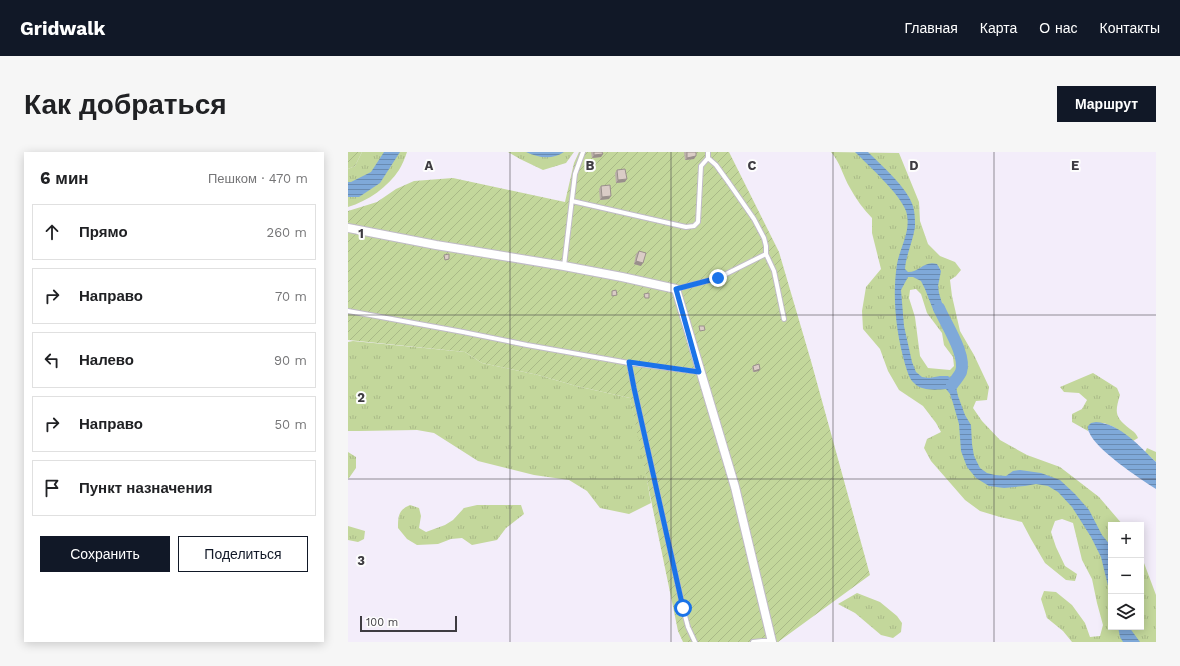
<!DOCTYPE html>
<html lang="ru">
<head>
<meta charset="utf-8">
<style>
	body { margin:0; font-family:"Work Sans",sans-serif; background:#f6f6f6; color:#202124 }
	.controls { position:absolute; right:12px; bottom:12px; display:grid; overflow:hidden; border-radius:0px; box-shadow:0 2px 10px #0003 }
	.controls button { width:36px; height:36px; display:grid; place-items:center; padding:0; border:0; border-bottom:1px solid #e0e0e0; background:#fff; color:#202124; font:20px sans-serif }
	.scale { position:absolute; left:12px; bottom:10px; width:97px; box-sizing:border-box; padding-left:4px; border:2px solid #3e3c41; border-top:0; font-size:11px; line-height:14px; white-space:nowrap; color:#3e3c41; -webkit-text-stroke:3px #fdfdfd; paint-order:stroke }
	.stop { position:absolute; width:12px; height:12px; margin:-9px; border:3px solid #1a73e8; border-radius:50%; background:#fff }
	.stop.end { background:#1a73e8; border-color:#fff; box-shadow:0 1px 4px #0008 }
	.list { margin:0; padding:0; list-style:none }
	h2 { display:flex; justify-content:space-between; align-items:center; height:52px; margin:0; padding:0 16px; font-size:17px }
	h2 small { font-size:13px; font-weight:400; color:#757577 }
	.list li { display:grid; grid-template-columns:26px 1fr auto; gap:12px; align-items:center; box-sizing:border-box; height:56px; margin:0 8px 8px; padding:0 8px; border:1px solid #e0e0e0; border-radius:0px }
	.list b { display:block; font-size:15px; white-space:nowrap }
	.list em { font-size:13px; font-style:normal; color:#757577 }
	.actions { display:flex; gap:8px; padding:12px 16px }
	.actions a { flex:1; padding:9px 0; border:1px solid #111827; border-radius:0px; text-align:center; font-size:14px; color:#111827 }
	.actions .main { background:#111827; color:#fff }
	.icon { flex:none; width:22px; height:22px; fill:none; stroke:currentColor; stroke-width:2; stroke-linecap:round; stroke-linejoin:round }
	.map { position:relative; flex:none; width:808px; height:490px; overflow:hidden; border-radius:0px }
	header { display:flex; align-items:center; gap:24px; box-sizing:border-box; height:56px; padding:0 20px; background:#111827; color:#fff }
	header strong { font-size:19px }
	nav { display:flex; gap:22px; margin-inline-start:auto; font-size:14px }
	.intro { display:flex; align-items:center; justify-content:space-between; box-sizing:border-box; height:96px; padding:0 24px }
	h1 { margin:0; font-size:28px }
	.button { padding:10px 18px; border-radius:0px; background:#111827; color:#fff; font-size:14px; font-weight:700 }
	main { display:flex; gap:24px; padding:0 24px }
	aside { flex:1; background:#fff; border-radius:0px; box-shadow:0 2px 10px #0003 }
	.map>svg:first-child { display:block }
</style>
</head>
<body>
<header>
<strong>Gridwalk</strong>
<nav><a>Главная</a><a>Карта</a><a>О нас</a><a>Контакты</a></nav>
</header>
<div class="intro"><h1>Как добраться</h1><a class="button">Маршрут</a></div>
<main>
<aside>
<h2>6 мин<small>Пешком · 470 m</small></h2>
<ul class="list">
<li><svg class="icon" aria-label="ahead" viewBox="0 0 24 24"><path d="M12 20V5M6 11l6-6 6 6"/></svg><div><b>Прямо</b></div><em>260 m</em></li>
<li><svg class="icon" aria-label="right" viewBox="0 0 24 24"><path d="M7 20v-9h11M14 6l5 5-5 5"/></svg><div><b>Направо</b></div><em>70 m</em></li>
<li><svg class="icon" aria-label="left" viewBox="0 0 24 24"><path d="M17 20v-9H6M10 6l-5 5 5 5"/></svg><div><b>Налево</b></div><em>90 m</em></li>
<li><svg class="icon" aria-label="right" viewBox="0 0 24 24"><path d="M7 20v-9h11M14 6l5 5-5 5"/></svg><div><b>Направо</b></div><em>50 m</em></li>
<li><svg class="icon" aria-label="arrive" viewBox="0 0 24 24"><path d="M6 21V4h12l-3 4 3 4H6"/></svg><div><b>Пункт назначения</b></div></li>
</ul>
<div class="actions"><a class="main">Сохранить</a><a>Поделиться</a></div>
</aside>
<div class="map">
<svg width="808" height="490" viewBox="0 0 808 490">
	<defs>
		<pattern id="grass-tufts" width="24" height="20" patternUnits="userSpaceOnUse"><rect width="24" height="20" fill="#c3d79b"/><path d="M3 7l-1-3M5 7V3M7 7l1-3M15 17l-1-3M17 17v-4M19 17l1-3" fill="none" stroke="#a9b987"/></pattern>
		<pattern id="garden-furrows" width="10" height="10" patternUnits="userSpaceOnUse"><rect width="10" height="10" fill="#c3d79b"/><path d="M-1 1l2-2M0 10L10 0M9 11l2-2" fill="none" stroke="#a9b987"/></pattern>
		<pattern id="water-rules" width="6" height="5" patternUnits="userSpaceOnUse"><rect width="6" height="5" fill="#7fa9d9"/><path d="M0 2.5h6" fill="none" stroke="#698bb2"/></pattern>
	</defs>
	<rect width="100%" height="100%" fill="#f3edfa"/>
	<!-- grass -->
	<path fill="url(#grass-tufts)" fill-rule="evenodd" d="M 14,0 L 59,0 C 57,6 54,13 51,18 C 40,35 20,49 0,55 L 0,17 L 7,14 Z
		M 160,0 L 226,0 L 218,11 L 195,18 L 172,7 Z
		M 483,0 L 551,1 L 571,50 L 572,69 L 580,92 L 592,104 L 607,110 L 613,118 L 608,124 L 602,128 L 604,144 L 612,179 L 626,203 L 641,235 L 639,248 L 628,249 L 625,256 L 634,269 L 652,288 L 679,303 L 712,315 L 751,345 L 775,373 L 763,373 L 763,475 L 793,475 L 793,403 L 808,443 L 808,490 L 724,490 L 715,479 L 699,466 L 693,447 L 696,439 L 708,440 L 724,453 L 737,471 L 742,485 L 752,484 L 755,473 L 749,451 L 744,427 L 734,408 L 725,371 L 714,367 L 707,369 L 703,380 L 708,395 L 717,414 L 729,422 L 727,429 L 718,428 L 697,411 L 683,387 L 674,370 L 652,365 L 632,359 L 617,348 L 583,309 L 576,296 L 579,287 L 593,280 L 588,271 L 575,254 L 551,238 L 540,219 L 532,197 L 515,177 L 514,159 L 518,135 L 533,117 L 524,81 L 524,66 C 515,57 508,47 502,36 C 495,24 492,10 483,0 ZM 568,137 L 573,142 L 579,161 L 594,181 L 596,193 L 605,205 L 606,214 L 602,218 L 580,216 L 572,204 L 567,165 L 561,146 L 562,138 Z
		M 5,189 L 117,200 L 134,211 L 190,223 L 228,234 L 282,246 L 294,299 L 303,351 L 281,362 L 252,356 L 239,339 L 221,328 L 186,323 L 130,309 L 86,281 L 69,278 L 11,279 L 0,279 L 0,190 Z
		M 745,221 L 769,236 L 772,243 C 767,260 766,265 782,277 C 786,280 788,281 790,286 L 785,289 L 766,275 L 756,271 L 740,274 L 740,279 L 724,270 L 724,262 L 734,257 L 739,248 L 731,241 L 716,240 L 712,235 Z
		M 799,296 L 808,300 L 808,310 L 797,300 Z
		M 0,300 L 8,305 L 8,316 L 1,326 L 0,326 Z
		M 62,353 L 71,356 L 73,364 L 71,376 L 78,380 L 97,373 L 105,368 L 116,356 L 129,353 L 173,353 L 176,362 L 158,376 L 149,388 L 124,393 L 114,386 L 103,387 L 90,392 L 69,393 L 59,387 L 50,376 C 50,365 50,358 62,353 Z
		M 0,374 L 17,379 L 16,387 L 10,390 L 0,388 Z
		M 509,441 L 532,450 L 549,464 L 554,471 L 553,480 L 545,486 L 533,483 L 507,461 L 490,452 Z"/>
	<!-- garden -->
	<path fill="url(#garden-furrows)" d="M 0,0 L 14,0 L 7,14 L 0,17 Z
		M 231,0 L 381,0 L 431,100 L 463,209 L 522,423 L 430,490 L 335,490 L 330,479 L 282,246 L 228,234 L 190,223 L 134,211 L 117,200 L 0,188 L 0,59 L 29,50 L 48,37 L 66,29 L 105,26 L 217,50 L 226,11 Z"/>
	<!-- water -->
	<path fill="url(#water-rules)" d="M 36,0 L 52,0 L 32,31 L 11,45 L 0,45 L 0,30 L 3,30 L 23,20 Z
		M 178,0 L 216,0 C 204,8 191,6 178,0 Z
		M 507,0 L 520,0 C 534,14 559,35 565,54 C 567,61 567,68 567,75 C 565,89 558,103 557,117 L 560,120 C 572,120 576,108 589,112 L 593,119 L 590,134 L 591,141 L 599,168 L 596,170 L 593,170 L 586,160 L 577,137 L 573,129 L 565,125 L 560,125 L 553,138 L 556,174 L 564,210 L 568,220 L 574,225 L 581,226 L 592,224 L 600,224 L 605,228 L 608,235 L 610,244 L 617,263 L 623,273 L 624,292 L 626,304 L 632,316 L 639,321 L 647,323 L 658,324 L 665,319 L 672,318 L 693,321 L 712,328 L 727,342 L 741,358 L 754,383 L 763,394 L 763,446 L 753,405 L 743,385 L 724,355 L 710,340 L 700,334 L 688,332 L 677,334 L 656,336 L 641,334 L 628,326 L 619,315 L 613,299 L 611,272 L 605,251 L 602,242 L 598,237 C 588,238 573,239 566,231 C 561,227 559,218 557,212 C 548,181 544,144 549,112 C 552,95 564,78 558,59 C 552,42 521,14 507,0 Z
		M 748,270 C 773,272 791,294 808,310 L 808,337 C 791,326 748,298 741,280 C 740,279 740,276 740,274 L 743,271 Z
		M 770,475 L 781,475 L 792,490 L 775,490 L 772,485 Z"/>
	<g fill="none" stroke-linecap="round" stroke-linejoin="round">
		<!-- river -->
		<path stroke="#7fa9d9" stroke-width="12" d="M 591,156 C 597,171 619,203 613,220 C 611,224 607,229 604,233"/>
		<defs>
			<path id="service" d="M 360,0 L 360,6 L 368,13 L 381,31 L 406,67 L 416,86 L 418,94 L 418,102 L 426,119 L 436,167
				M 224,49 L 338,75 L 346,74 L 350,70 L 353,14 L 360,6
				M 216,114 L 227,22 L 235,0
				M 328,137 L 370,126 L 418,102
				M 0,159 L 115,180 L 179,193 L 281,211 L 351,220
				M 281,211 L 286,236 L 335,456 L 340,475 L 347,490
				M 405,490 L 414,489 L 424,489"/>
			<path id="minor" d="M 0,76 L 88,93 L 216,114 L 274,125 L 328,137 L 387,335 L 424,490"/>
		</defs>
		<!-- service casing -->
		<use href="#service" stroke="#c0bbc7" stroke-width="6"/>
		<!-- minor casing -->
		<use href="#minor" stroke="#c0bbc7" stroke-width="10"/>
		<!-- service -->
		<use href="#service" stroke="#fff" stroke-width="4"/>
		<!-- minor -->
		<use href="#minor" stroke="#fff" stroke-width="8"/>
	</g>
	<!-- wall -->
	<path fill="#bbafaa" d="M 243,0 L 254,0 L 255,2 L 253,5 L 244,6 Z
		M 336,0 L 348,0 L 346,7 L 337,8 Z
		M 269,18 L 277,30 L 268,31 L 267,21 Z
		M 253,34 L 261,47 L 252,48 L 251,37 Z
		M 291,99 L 293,114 L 286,112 L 288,102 Z
		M 405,214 L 411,219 L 405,220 L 404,215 Z"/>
	<!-- shaded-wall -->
	<path fill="#998f8b" d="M 255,2 L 253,5 L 244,6 L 246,3 Z
		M 348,4 L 346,7 L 337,8 L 339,6 Z
		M 279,27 L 277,30 L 268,31 L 270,28 Z
		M 263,44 L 261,47 L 252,48 L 254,45 Z
		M 288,109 L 295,111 L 293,114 L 286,112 Z
		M 412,217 L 411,219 L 405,220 L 406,219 Z"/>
	<!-- building -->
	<path fill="#daccc6" stroke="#998f8b" d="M 246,0 L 254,0 L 255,2 L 246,3 Z
		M 339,0 L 348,0 L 348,4 L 339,6 Z
		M 277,17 L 279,27 L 270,28 L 269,18 Z
		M 262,33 L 263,44 L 254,45 L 253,34 Z
		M 291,99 L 298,101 L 295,111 L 288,109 Z
		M 101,102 L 101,107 L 97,108 L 96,103 Z
		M 268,138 L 269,143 L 264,144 L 264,139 Z
		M 301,141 L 301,146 L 297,146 L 296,142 Z
		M 351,174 L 356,174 L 357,178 L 352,179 Z
		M 411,212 L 412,217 L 406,219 L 405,214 Z"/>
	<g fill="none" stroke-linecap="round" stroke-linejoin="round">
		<!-- route -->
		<path stroke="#1a73e8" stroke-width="5" d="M 335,456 L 286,236 L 281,210 L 351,220 L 328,137 L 370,126"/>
	</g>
	<!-- grid -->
	<path fill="none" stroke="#3e3c41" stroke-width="1" stroke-opacity="0.55" d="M 162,0 L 162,490M 323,0 L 323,490M 485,0 L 485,490M 646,0 L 646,490M 0,163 L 808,163M 0,327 L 808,327"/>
	<g font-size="13" text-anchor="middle" font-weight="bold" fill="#3e3c41" stroke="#fdfdfd" stroke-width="4" stroke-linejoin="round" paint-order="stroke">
		<text x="81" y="18">A</text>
		<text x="242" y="18">B</text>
		<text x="404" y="18">C</text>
		<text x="566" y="18">D</text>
		<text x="727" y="18">E</text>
		<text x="13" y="86">1</text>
		<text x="13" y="250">2</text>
		<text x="13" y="413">3</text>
	</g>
</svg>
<div class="controls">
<button>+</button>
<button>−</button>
<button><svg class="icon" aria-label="layers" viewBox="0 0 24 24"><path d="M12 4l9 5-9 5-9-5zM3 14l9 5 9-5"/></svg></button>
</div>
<div class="scale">100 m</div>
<div class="stop" style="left:335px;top:456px"></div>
<div class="stop end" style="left:370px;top:126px"></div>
</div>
</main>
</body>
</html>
